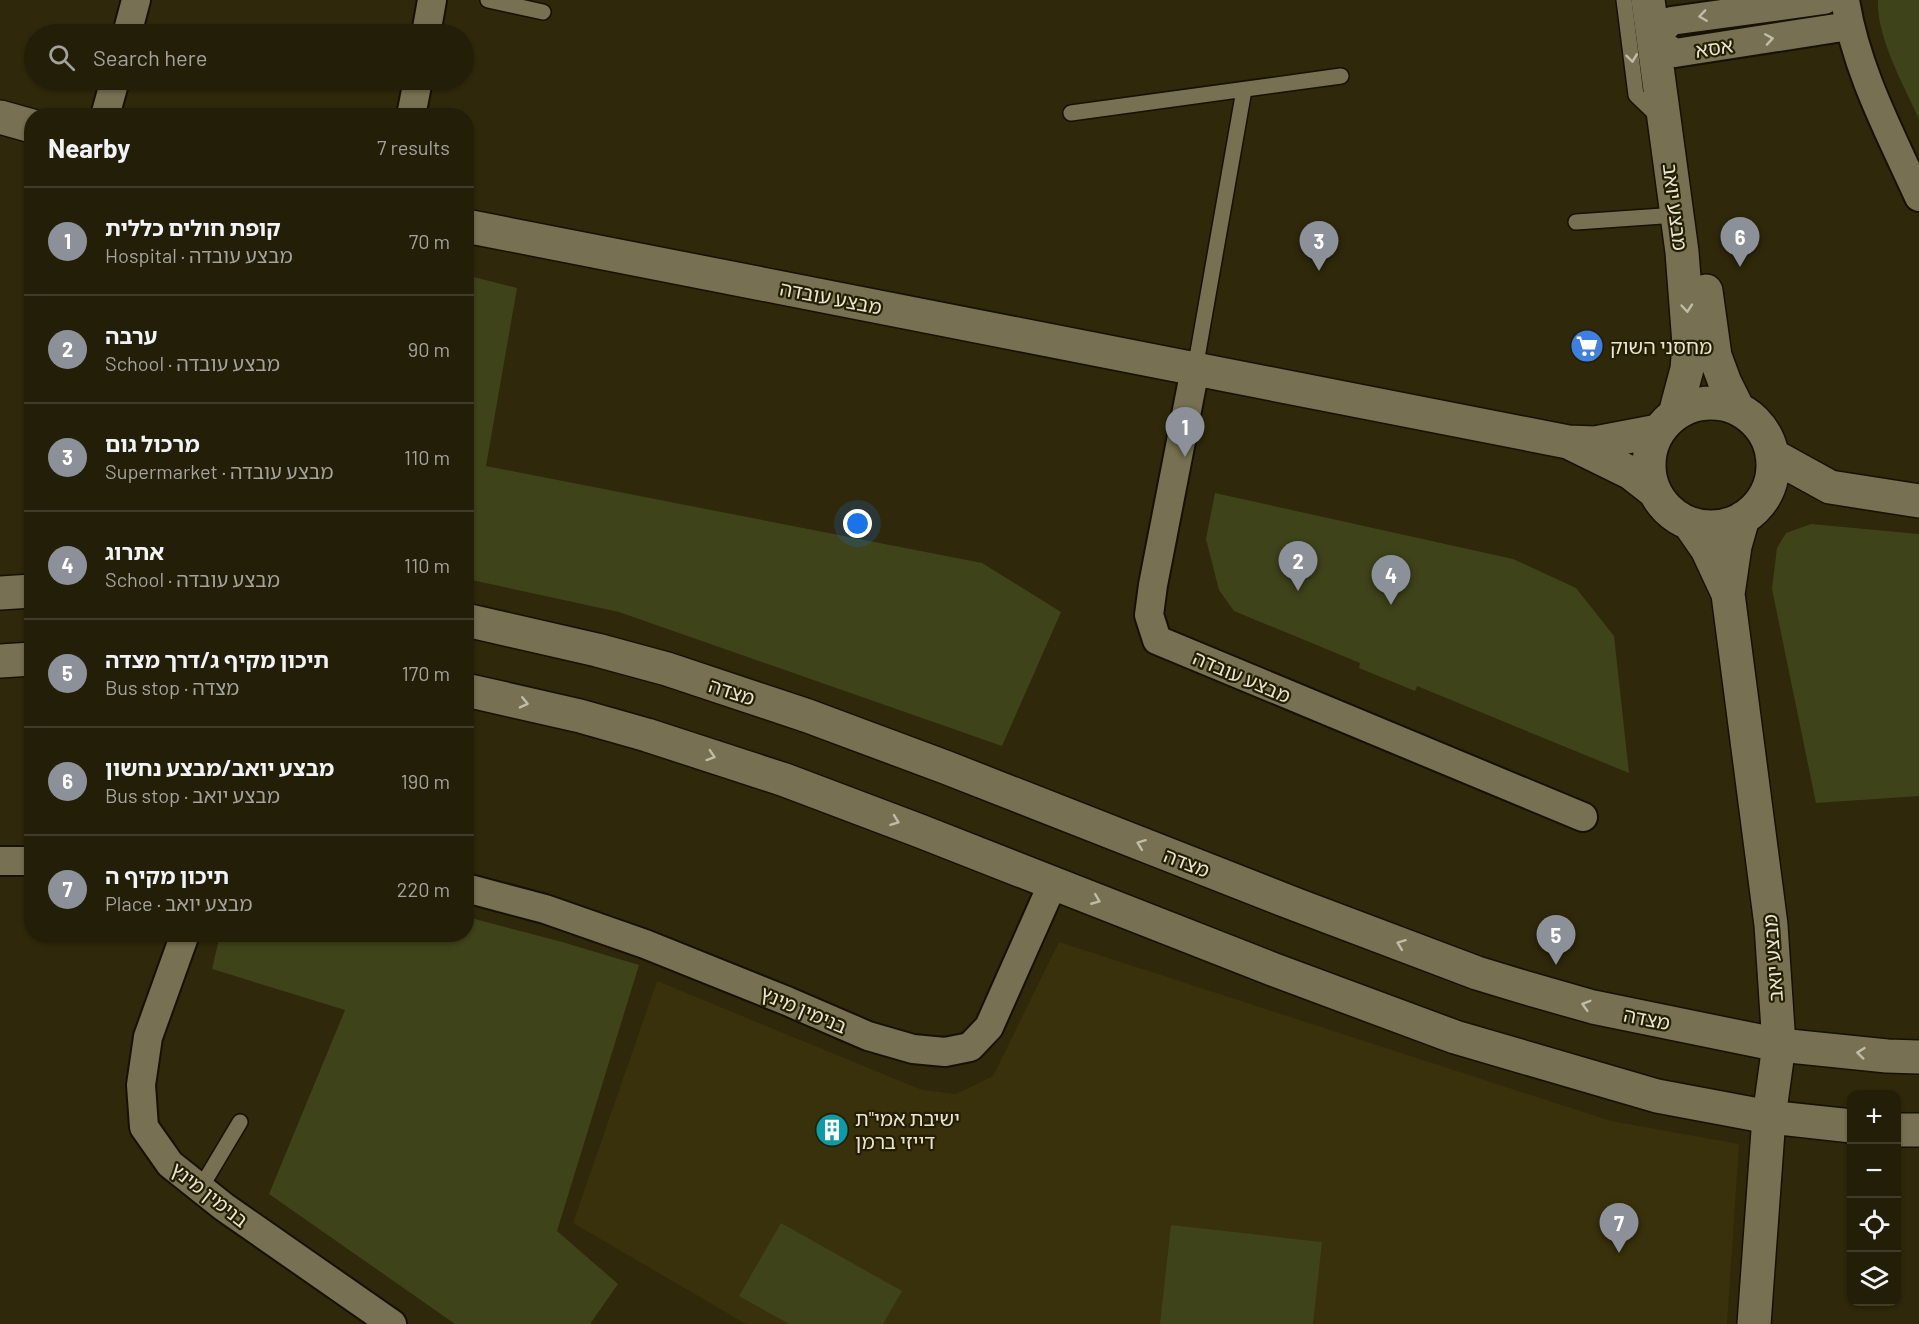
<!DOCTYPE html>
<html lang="en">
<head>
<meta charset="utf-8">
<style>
	body { margin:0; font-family:Barlow,"Noto Sans Hebrew",sans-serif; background:#2b2712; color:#f1f3f6 }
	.controls { position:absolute; right:18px; bottom:18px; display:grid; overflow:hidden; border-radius:12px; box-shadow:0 2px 4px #0004 }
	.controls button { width:54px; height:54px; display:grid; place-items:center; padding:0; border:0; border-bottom:2px solid #403c29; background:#231e08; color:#f1f3f6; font:30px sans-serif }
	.you { position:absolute; left:858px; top:524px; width:21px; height:21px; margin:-15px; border:4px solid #fff; border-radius:50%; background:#1a73e8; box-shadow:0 0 0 9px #1a73e833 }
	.badge { display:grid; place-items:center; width:39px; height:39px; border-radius:50%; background:#8c9099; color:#fff; font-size:20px; font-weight:700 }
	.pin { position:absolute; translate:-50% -50px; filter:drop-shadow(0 2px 3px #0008) }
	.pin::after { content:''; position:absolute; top:32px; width:21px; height:18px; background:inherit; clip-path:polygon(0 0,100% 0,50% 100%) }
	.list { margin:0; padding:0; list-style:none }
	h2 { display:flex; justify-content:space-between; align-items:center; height:78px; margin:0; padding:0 24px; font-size:26px }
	h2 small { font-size:20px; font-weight:400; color:#a3a29c }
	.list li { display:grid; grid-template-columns:39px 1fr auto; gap:18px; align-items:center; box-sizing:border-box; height:108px; padding:0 24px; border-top:2px solid #403c29 }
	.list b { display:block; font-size:22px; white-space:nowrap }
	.list p { margin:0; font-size:20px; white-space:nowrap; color:#a3a29c }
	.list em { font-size:20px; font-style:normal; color:#a3a29c }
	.icon { flex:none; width:33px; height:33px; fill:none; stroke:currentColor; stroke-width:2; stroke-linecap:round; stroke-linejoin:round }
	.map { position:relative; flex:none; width:1919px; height:1324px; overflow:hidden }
	.search { position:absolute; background:#231e08; box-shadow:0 2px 4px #0004; left:24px; top:24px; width:450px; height:66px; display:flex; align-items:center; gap:15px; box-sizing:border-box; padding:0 21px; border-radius:33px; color:#a3a29c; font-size:22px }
	.panel { position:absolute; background:#231e08; box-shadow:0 2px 4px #0004; left:24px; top:108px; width:450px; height:834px; border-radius:24px }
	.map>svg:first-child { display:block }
</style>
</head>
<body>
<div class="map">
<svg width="1919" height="1324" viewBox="0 0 1919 1324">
	<rect width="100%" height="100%" fill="#2f280b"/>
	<!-- built -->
	<path fill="#39310b" d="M 1059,942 L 1611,1121 L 1739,1144 L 1727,1324 L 746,1324 L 573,1223 L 657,981 L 922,1090 L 956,1094 L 993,1076 Z"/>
	<!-- green -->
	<path fill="#3e431a" d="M 1878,0 L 1919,0 L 1919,119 C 1904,86 1876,36 1878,0 Z
		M 466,275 L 517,288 L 486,466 L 982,563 L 1061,612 L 1002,746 L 619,612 L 467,579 Z
		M 1215,493 L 1513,559 L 1576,588 L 1614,636 L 1629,773 L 1417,686 L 1415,691 L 1359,668 L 1360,663 L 1234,611 L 1219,590 L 1206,539 Z
		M 1811,524 L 1919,534 L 1919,796 L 1816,803 L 1772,589 L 1777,548 L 1786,533 Z
		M 467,917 L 562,942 L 639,965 L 557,1231 L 618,1284 L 590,1324 L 455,1324 L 269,1194 L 345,1010 L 212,969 L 220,935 L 466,934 Z
		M 781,1223 L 902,1291 L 883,1324 L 789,1324 L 739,1296 Z
		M 1171,1225 L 1322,1242 L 1313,1324 L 1160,1324 Z"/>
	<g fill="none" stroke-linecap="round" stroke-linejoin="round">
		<defs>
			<path id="service" d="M 488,0 L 543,12
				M 1624,0 L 1636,95 L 1660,118
				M 1071,113 L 1341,76
				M 1576,222 L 1677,215
				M 1195,369 L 1244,90
				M 200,1189 L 240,1122"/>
			<path id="minor" d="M 1824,0 L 1671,21 L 1653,39 L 1675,53 L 1849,26
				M 1845,0 C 1856,70 1890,133 1919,197
				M 127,34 L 136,0
				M 426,34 L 432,0
				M 105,116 L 115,80
				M 411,116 L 418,80
				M 1195,369 L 1153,585 L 1149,615 L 1157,640 L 1583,817
				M 0,861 L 32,861
				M 466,888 L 545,909 L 645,944 L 787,1001 L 868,1036 L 913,1049 L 945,1052 L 970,1047 L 989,1027 L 1053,883
				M 185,934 L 148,1037 L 141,1085 L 144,1127 L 170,1164 L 224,1207 L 392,1324"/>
			<path id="tertiary" d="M 1648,0 L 1682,252 L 1689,344 L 1687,369 L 1675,414
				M 0,117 L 32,126
				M 466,226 L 1568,442 L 1595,443 L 1658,431
				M 1706,291 L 1715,356 L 1725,383 L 1738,409
				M1649 465a62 62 0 1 1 124 0a62 62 0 1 1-124 0Z
				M 1572,444 L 1631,473 L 1654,491
				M 1772,455 L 1830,487 L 1919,501
				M 1743,518 L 1735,546 L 1728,594 L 1771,925 L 1779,1045 L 1769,1117 L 1754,1324
				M 1689,523 L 1707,549 L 1728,594"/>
			<path id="secondary" d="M 0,593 L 32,591
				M 466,620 L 597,650 L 667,669 L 808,716 L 945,767 L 1297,905 L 1477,973 L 1523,987 L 1593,1007 L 1779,1045 L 1887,1056 L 1919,1057
				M 0,661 L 32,659
				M 466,690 L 580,716 L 647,735 L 785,780 L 920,831 L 1272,969 L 1455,1037 L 1657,1096 L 1769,1117 L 1852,1126
				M 1896,1130 L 1919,1130"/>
		</defs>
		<!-- service casing -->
		<use href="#service" stroke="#171100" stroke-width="18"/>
		<!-- minor casing -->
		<use href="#minor" stroke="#171100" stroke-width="32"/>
		<!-- tertiary casing -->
		<use href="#tertiary" stroke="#171100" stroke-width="36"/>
		<!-- secondary casing -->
		<use href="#secondary" stroke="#171100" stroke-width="36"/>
		<!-- service -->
		<use href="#service" stroke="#777052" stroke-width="15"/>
		<!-- minor -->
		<use href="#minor" stroke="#777052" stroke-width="28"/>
		<!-- tertiary -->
		<use href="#tertiary" stroke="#777052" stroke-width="33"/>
		<!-- secondary -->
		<use href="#secondary" stroke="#777052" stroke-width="33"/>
	</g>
	<!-- one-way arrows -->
	<defs><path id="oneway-chevron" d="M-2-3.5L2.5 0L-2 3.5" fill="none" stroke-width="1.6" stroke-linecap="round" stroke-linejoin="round" transform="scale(1.5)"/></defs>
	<g stroke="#c1bca6">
		<use href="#oneway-chevron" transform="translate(1703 16) rotate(172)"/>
		<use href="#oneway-chevron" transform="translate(1769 39) rotate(-9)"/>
		<use href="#oneway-chevron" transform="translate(1632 58) rotate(83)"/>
		<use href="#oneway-chevron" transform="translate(1687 308) rotate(85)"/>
		<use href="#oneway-chevron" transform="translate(524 703) rotate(13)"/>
		<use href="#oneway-chevron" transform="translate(711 756) rotate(18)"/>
		<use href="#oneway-chevron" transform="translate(895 821) rotate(20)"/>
		<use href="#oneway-chevron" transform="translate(1141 844) rotate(-159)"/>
		<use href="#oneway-chevron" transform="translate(1096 900) rotate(22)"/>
		<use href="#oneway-chevron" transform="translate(1401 944) rotate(-159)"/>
		<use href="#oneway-chevron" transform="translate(1586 1005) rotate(-164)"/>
		<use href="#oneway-chevron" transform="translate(1861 1053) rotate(-174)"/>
	</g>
	<!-- icons -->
	<defs>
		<symbol id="supermarket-disc" viewBox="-11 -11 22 22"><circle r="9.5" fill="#3f7fe0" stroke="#251f02"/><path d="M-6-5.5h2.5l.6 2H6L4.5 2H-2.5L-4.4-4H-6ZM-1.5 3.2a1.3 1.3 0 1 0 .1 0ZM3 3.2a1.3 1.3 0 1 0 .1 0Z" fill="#fff"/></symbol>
		<symbol id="building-disc" viewBox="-11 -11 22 22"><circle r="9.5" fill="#0f9aa8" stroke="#251f02"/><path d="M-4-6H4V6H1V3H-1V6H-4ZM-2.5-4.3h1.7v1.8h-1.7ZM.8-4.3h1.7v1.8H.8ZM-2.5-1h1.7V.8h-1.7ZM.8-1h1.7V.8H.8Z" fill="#fff"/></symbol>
	</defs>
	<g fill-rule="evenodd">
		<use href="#supermarket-disc" x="1568" y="327" width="38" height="38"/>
		<use href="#building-disc" x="813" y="1111" width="38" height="38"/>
	</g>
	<g text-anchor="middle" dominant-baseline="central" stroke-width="4.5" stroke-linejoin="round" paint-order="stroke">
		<!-- street labels -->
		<g font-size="20" fill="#e9e5d4" stroke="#251f02">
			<text transform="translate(1714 47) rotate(-9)">אסא</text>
			<text transform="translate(1676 207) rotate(83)">מבצע יואב</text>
			<text transform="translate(831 297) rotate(11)">מבצע עובדה</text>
			<text transform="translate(1242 676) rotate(23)">מבצע עובדה</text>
			<text transform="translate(732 691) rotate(18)">מצדה</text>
			<text transform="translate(1187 862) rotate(21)">מצדה</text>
			<text transform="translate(1772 958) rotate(-94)">מבצע יואב</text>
			<text transform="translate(804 1009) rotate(23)">בנימין מינץ</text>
			<text transform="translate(1647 1018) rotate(11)">מצדה</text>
			<text transform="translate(210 1194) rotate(38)">בנימין מינץ</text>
		</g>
		<!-- poi labels -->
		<g font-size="20" fill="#e9e5d4" stroke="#251f02" text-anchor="start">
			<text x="1610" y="346">מחסני השוק</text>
			<text x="855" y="1118">ישיבת אמי"ת<tspan x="855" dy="23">דייזי ברמן</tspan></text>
		</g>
	</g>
</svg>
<div class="controls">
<button>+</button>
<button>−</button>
<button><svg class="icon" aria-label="locate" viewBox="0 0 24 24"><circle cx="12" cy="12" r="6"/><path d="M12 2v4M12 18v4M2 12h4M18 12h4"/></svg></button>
<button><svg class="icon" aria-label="layers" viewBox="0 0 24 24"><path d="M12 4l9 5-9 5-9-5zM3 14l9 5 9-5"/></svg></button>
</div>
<div class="you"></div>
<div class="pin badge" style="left:1185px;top:457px">1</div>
<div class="pin badge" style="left:1298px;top:591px">2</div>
<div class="pin badge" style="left:1319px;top:271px">3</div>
<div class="pin badge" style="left:1391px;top:605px">4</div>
<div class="pin badge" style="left:1556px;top:965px">5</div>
<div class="pin badge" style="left:1740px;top:267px">6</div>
<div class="pin badge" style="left:1619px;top:1253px">7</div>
<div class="search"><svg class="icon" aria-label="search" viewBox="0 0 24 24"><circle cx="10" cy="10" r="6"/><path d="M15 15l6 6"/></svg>Search here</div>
<section class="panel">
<h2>Nearby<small>7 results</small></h2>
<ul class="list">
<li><span class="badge">1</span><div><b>קופת חולים כללית</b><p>Hospital · מבצע עובדה</p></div><em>70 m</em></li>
<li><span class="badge">2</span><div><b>ערבה</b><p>School · מבצע עובדה</p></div><em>90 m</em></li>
<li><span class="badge">3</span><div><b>מרכול גום</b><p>Supermarket · מבצע עובדה</p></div><em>110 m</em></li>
<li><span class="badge">4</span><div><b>אתרוג</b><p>School · מבצע עובדה</p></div><em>110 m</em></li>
<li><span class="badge">5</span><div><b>תיכון מקיף ג/דרך מצדה</b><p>Bus stop · מצדה</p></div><em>170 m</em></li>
<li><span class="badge">6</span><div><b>מבצע יואב/מבצע נחשון</b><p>Bus stop · מבצע יואב</p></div><em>190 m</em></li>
<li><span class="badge">7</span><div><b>תיכון מקיף ה</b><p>Place · מבצע יואב</p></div><em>220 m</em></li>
</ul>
</section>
</div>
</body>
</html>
